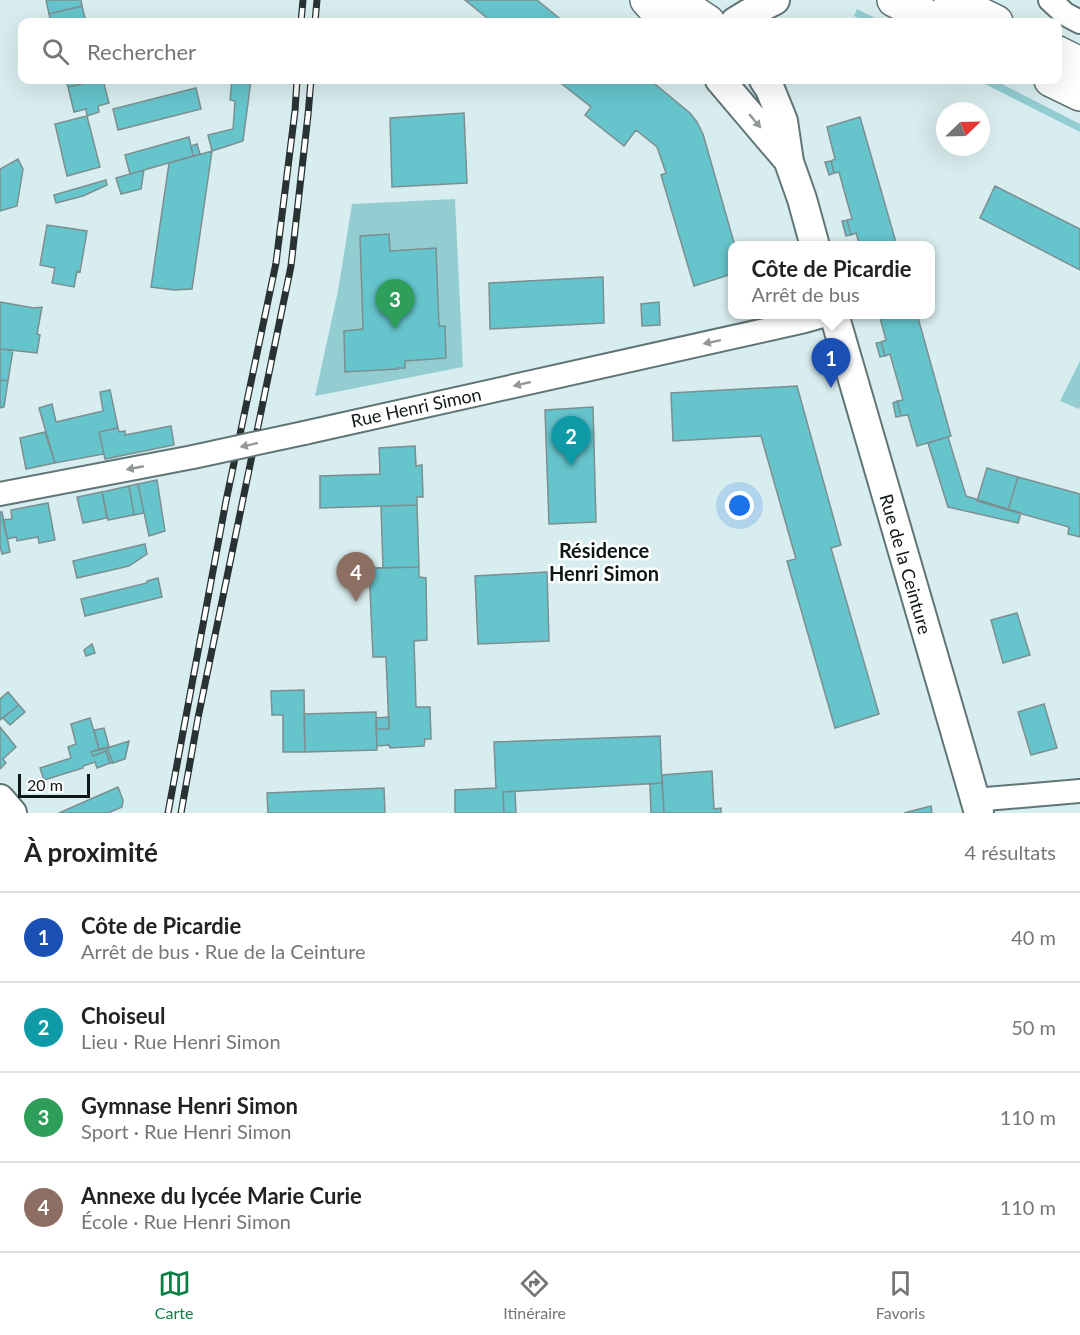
<!DOCTYPE html>
<html lang="fr">
<head>
<meta charset="utf-8">
<style>
	body { margin:0; font-family:Lato,sans-serif; background:#f2f2f2; color:#222 }
	.compass { position:absolute; left:936px; top:102px; width:54px; height:54px; border-radius:50%; background:#fff; box-shadow:0 6px 24px #0002; rotate:67deg }
	.scale { position:absolute; left:18px; bottom:15px; width:72px; box-sizing:border-box; padding-left:6px; border:3px solid #101718; border-top:0; font-size:16px; line-height:21px; white-space:nowrap; color:#101718; -webkit-text-stroke:4px #fff; paint-order:stroke }
	.you { position:absolute; left:740px; top:506px; width:21px; height:21px; margin:-15px; border:4px solid #fff; border-radius:50%; background:#1a73e8; box-shadow:0 0 0 9px #1a73e833 }
	.badge { display:grid; place-items:center; width:39px; height:39px; border-radius:50%; background:#0b8043; color:#fff; font-size:20px; font-weight:700 }
	.pin { position:absolute; translate:-50% -50px; filter:drop-shadow(0 2px 3px #0008) }
	.pin::after { content:''; position:absolute; top:32px; width:21px; height:18px; background:inherit; clip-path:polygon(0 0,100% 0,50% 100%) }
	.popup { position:absolute; left:728px; top:241px; width:207px; height:78px; box-sizing:border-box; display:grid; place-content:center; border-radius:12px; background:#fff; filter:drop-shadow(0 2px 4px #0005); font-size:20px; white-space:nowrap; color:#767676 }
	.popup b { font-size:22px; color:#222 }
	.popup::after { content:''; position:absolute; left:50%; top:100%; margin-left:-12px; border:12px solid transparent; border-top-color:#fff }
	.list { margin:0; padding:0; list-style:none }
	h2 { display:flex; justify-content:space-between; align-items:center; height:78px; margin:0; padding:0 24px; font-size:26px }
	h2 small { font-size:20px; font-weight:400; color:#767676 }
	.list li { display:grid; grid-template-columns:39px 1fr auto; gap:18px; align-items:center; box-sizing:border-box; height:90px; padding:0 24px; border-top:2px solid #e0e0e0 }
	.list b { display:block; font-size:22px; white-space:nowrap }
	.list p { margin:0; font-size:20px; white-space:nowrap; color:#767676 }
	.list em { font-size:20px; font-style:normal; color:#767676 }
	.icon { flex:none; width:33px; height:33px; fill:none; stroke:currentColor; stroke-width:2; stroke-linecap:round; stroke-linejoin:round }
	.map { position:relative; flex:none; width:1080px; height:813px; overflow:hidden }
	.search { position:absolute; background:#fff; box-shadow:0 6px 24px #0002; left:18px; right:18px; top:18px; height:66px; display:flex; align-items:center; gap:15px; box-sizing:border-box; padding:0 21px; border-radius:12px; color:#767676; font-size:22px }
	.sheet { height:438px; background:#fff }
	nav { display:flex; justify-content:space-around; align-items:center; box-sizing:border-box; height:84px; border-top:2px solid #e0e0e0; background:#fff; font-size:16px; color:#767676 }
	nav a { display:grid; justify-items:center; gap:3px }
	nav .on { color:#0b8043 }
	.map>svg:first-child { display:block }
</style>
</head>
<body>
<div class="map">
<svg width="1080" height="813" viewBox="0 0 1080 813">
	<rect width="100%" height="100%" fill="#d8edef"/>
	<!-- green -->
	<path fill="#93cdd2" d="M 857,9 L 883,22 L 866,22 L 854,16 Z
		M 977,80 L 994,80 L 1080,124 L 1080,132 Z
		M 455,199 L 463,367 L 315,396 L 338,291 L 352,204 Z
		M 1080,361 L 1080,406 L 1079,409 L 1060,401 Z"/>
	<!-- building -->
	<path fill="#66c4cd" stroke="#7b8f90" stroke-width="1.5" d="M 46,0 L 81,0 L 82,6 L 49,14 Z
		M 465,0 L 537,0 L 564,22 L 492,22 Z
		M 82,6 L 86,22 L 51,22 L 49,14 Z
		M 66,80 L 99,80 L 68,87 Z
		M 99,80 L 103,80 L 109,103 L 98,106 L 99,112 L 87,116 L 86,109 L 74,112 L 68,87 Z
		M 232,80 L 251,80 L 243,141 L 212,151 L 208,135 L 233,129 L 235,101 L 230,100 Z
		M 557,80 L 650,80 L 690,113 L 697,122 L 703,134 L 735,246 L 732,246 L 732,274 L 694,286 L 661,175 L 666,173 L 657,147 L 636,130 L 624,146 L 585,115 L 591,107 Z
		M 196,88 L 201,109 L 118,130 L 113,109 Z
		M 464,113 L 467,183 L 392,187 L 390,118 Z
		M 87,116 L 100,167 L 67,176 L 55,124 Z
		M 860,117 L 897,246 L 860,246 L 856,233 L 851,235 L 847,220 L 852,219 L 839,172 L 834,173 L 831,161 L 835,159 L 827,127 Z
		M 189,137 L 193,156 L 130,174 L 125,155 Z
		M 197,144 L 200,154 L 193,156 L 191,146 Z
		M 212,151 L 192,289 L 174,290 L 151,287 L 169,163 Z
		M 18,159 L 23,169 L 17,206 L 0,211 L 0,169 Z
		M 831,161 L 834,173 L 829,175 L 825,162 Z
		M 144,170 L 141,189 L 121,194 L 116,178 Z
		M 106,180 L 107,185 L 83,196 L 56,203 L 54,195 Z
		M 995,186 L 1080,229 L 1080,270 L 980,218 Z
		M 847,220 L 851,235 L 846,236 L 842,221 Z
		M 47,225 L 87,231 L 80,272 L 77,271 L 74,287 L 52,283 L 55,268 L 40,265 Z
		M 389,234 L 390,251 L 436,248 L 439,326 L 445,326 L 446,358 L 405,361 L 405,368 L 398,368 L 398,369 L 345,372 L 344,331 L 363,329 L 360,236 Z
		M 603,277 L 604,323 L 490,329 L 489,283 Z
		M 0,302 L 34,308 L 42,307 L 37,334 L 40,335 L 37,353 L 0,349 Z
		M 659,302 L 660,325 L 642,326 L 641,304 Z
		M 879,314 L 917,314 L 951,436 L 917,446 L 908,415 L 901,416 L 897,401 L 903,400 L 890,354 L 885,356 L 881,342 L 886,340 Z
		M 881,342 L 885,356 L 880,357 L 876,343 Z
		M 0,349 L 13,350 L 8,381 L 0,380 Z
		M 0,380 L 8,381 L 4,407 L 0,408 Z
		M 797,386 L 841,545 L 831,548 L 879,714 L 835,728 L 787,561 L 796,559 L 761,436 L 673,441 L 671,393 Z
		M 110,390 L 118,428 L 99,432 L 104,454 L 55,463 L 39,408 L 52,404 L 56,422 L 103,411 L 100,392 Z
		M 897,401 L 901,416 L 896,417 L 893,403 Z
		M 593,407 L 596,522 L 549,524 L 545,410 Z
		M 171,426 L 174,445 L 105,459 L 99,432 L 118,428 L 119,432 L 125,431 L 125,435 Z
		M 45,432 L 55,463 L 26,469 L 20,438 Z
		M 948,437 L 966,496 L 1021,513 L 1018,523 L 948,507 L 928,443 Z
		M 415,446 L 416,466 L 422,465 L 423,497 L 417,497 L 417,505 L 320,508 L 320,476 L 380,474 L 379,448 Z
		M 987,468 L 1018,477 L 1008,510 L 977,501 Z
		M 1018,477 L 1080,494 L 1080,537 L 1068,534 L 1069,527 L 1008,510 Z
		M 157,480 L 165,531 L 149,536 L 138,484 Z
		M 138,484 L 144,513 L 134,515 L 129,486 Z
		M 129,486 L 134,515 L 108,520 L 102,492 Z
		M 102,492 L 107,518 L 83,523 L 77,497 Z
		M 48,503 L 55,540 L 39,543 L 38,537 L 17,541 L 16,537 L 7,539 L 3,520 L 12,519 L 11,510 Z
		M 417,505 L 419,567 L 383,568 L 381,506 Z
		M 0,512 L 2,512 L 10,552 L 2,554 L 0,546 Z
		M 145,544 L 147,554 L 129,566 L 77,578 L 73,561 Z
		M 419,567 L 419,577 L 426,578 L 427,640 L 414,641 L 416,707 L 430,707 L 431,739 L 425,739 L 424,746 L 390,748 L 389,745 L 377,746 L 376,729 L 389,729 L 386,657 L 373,657 L 369,568 Z
		M 547,572 L 549,641 L 478,644 L 475,576 Z
		M 158,578 L 162,597 L 85,616 L 81,599 L 147,583 L 147,581 Z
		M 1017,613 L 1030,655 L 1003,663 L 991,620 Z
		M 92,644 L 95,653 L 86,656 L 84,650 Z
		M 304,690 L 305,752 L 283,752 L 283,715 L 272,715 L 271,691 Z
		M 8,692 L 19,705 L 0,720 L 0,699 Z
		M 1044,704 L 1057,748 L 1031,755 L 1018,712 Z
		M 19,705 L 25,712 L 10,725 L 3,718 Z
		M 376,712 L 377,750 L 305,752 L 304,714 Z
		M 389,717 L 389,729 L 376,729 L 376,718 Z
		M 90,718 L 99,749 L 91,752 L 93,756 L 106,751 L 110,763 L 97,768 L 95,762 L 83,766 L 83,768 L 44,780 L 40,768 L 71,758 L 68,747 L 76,744 L 71,724 Z
		M 0,727 L 16,747 L 3,759 L 6,763 L 0,769 Z
		M 104,728 L 109,747 L 99,749 L 94,730 Z
		M 660,736 L 662,783 L 503,792 L 504,813 L 455,813 L 455,790 L 496,788 L 494,742 Z
		M 129,741 L 125,759 L 113,763 L 107,748 Z
		M 107,748 L 113,763 L 110,763 L 106,751 L 93,756 L 91,752 Z
		M 712,771 L 714,809 L 721,808 L 721,813 L 664,813 L 662,775 Z
		M 662,783 L 664,813 L 651,813 L 650,784 Z
		M 118,787 L 123,800 L 122,807 L 108,813 L 59,813 Z
		M 384,788 L 385,813 L 268,813 L 267,793 Z
		M 515,791 L 516,813 L 504,813 L 503,792 Z
		M 931,806 L 932,813 L 904,813 Z"/>
	<g fill="none" stroke-linecap="round" stroke-linejoin="round">
		<defs>
			<path id="minor" d="M 1050,0 L 1065,14 L 1080,22
				M 304,433 L 805,321 L 830,314
				M 0,494 L 193,457
				M 974,800 L 1080,791"/>
			<path id="tertiary" d="M 735,22 L 748,14 L 775,0
				M 720,80 L 788,160
				M 764,80 L 770,89 L 783,121 L 789,162 L 802,199 L 815,246
				M 834,314 L 979,813
				M 0,799 L 12,813"/>
			<path id="primary" d="M 647,0 L 667,22
				M 683,0 L 693,12 L 708,22
				M 894,0 L 939,22
				M 951,0 L 996,22
				M 1058,53 L 1080,64
				M 1051,80 L 1080,94"/>
		</defs>
		<!-- minor casing -->
		<use href="#minor" stroke="#617576" stroke-width="26"/>
		<!-- tertiary casing -->
		<use href="#tertiary" stroke="#617576" stroke-width="32"/>
		<!-- primary casing -->
		<use href="#primary" stroke="#617576" stroke-width="36"/>
		<!-- minor -->
		<use href="#minor" stroke="#fff" stroke-width="22"/>
		<!-- tertiary -->
		<use href="#tertiary" stroke="#fff" stroke-width="28"/>
		<!-- primary -->
		<use href="#primary" stroke="#fff" stroke-width="33"/>
		<defs>
			<path id="rail" d="M 301,22 L 303,0
				M 315,22 L 317,0
				M 168,813 L 226,501 L 276,263 L 295,111 L 297,80
				M 181,813 L 198,718 L 291,266 L 308,115 L 311,80"/>
		</defs>
		<!-- rail casing -->
		<use href="#rail" stroke="#293233" stroke-width="7"/>
		<!-- rail -->
		<use href="#rail" stroke="#fff" stroke-width="4.5" stroke-dasharray="14" stroke-linecap="butt"/>
		<defs>
			<path id="minor-bridge" d="M 193,457 L 304,433"/>
		</defs>
		<!-- minor-bridge casing -->
		<use href="#minor-bridge" stroke="#617576" stroke-width="26" stroke-linecap="butt"/>
		<!-- minor-bridge -->
		<use href="#minor-bridge" stroke="#fff" stroke-width="22"/>
	</g>
	<!-- one-way arrows -->
	<defs><path id="oneway-solid" d="M-6-.8H1V-3.2L6.5 0L1 3.2V.8H-6Z" transform="scale(1.5)"/></defs>
	<g fill="#939797">
		<use href="#oneway-solid" transform="translate(755 121) rotate(50)"/>
		<use href="#oneway-solid" transform="translate(712 342) rotate(168)"/>
		<use href="#oneway-solid" transform="translate(522 384) rotate(167)"/>
		<use href="#oneway-solid" transform="translate(249 445) rotate(167)"/>
		<use href="#oneway-solid" transform="translate(135 468) rotate(169)"/>
	</g>
	<g text-anchor="middle" dominant-baseline="central" stroke-width="5" stroke-linejoin="round" paint-order="stroke">
		<!-- street labels -->
		<g font-size="18" fill="#101718" stroke="#fff">
			<text transform="translate(416 407) rotate(-12)">Rue Henri Simon</text>
			<text transform="translate(906 564) rotate(74)">Rue de la Ceinture</text>
		</g>
		<!-- neighbourhood labels -->
		<g font-size="20" font-weight="bold" fill="#101718" stroke="#fff">
			<text x="604" y="550">Résidence<tspan x="604" dy="23">Henri Simon</tspan></text>
		</g>
	</g>
</svg>
<svg class="compass" viewBox="-18 -18 36 36"><path d="M0-13l5 13h-10z" fill="#e53935"/><path d="M0 13l5-13h-10z" fill="#767676"/></svg>
<div class="scale">20 m</div>
<div class="you"></div>
<div class="pin badge" style="left:831px;top:388px;background:#1a4fb4">1</div>
<div class="popup"><b>Côte de Picardie</b>Arrêt de bus</div>
<div class="pin badge" style="left:571px;top:466px;background:#0f9aa8">2</div>
<div class="pin badge" style="left:395px;top:329px;background:#2e9e5b">3</div>
<div class="pin badge" style="left:356px;top:602px;background:#8d6e63">4</div>
<div class="search"><svg class="icon" aria-label="search" viewBox="0 0 24 24"><circle cx="10" cy="10" r="6"/><path d="M15 15l6 6"/></svg>Rechercher</div>
</div>
<section class="sheet">
<h2>À proximité<small>4 résultats</small></h2>
<ul class="list">
<li><span class="badge" style="background:#1a4fb4">1</span><div><b>Côte de Picardie</b><p>Arrêt de bus · Rue de la Ceinture</p></div><em>40 m</em></li>
<li><span class="badge" style="background:#0f9aa8">2</span><div><b>Choiseul</b><p>Lieu · Rue Henri Simon</p></div><em>50 m</em></li>
<li><span class="badge" style="background:#2e9e5b">3</span><div><b>Gymnase Henri Simon</b><p>Sport · Rue Henri Simon</p></div><em>110 m</em></li>
<li><span class="badge" style="background:#8d6e63">4</span><div><b>Annexe du lycée Marie Curie</b><p>École · Rue Henri Simon</p></div><em>110 m</em></li>
</ul>
</section>
<nav>
<a class="on"><svg class="icon" aria-label="map" viewBox="0 0 24 24"><path d="M3 6l6-2 6 2 6-2v14l-6 2-6-2-6 2zM9 4v14M15 6v14"/></svg>Carte</a>
<a><svg class="icon" aria-label="directions" viewBox="0 0 24 24"><path d="M12 3l9 9-9 9-9-9zM9 14v-3h6M13 9l2 2-2 2"/></svg>Itinéraire</a>
<a><svg class="icon" aria-label="saved" viewBox="0 0 24 24"><path d="M7 4h10v16l-5-4-5 4z"/></svg>Favoris</a>
</nav>
</body>
</html>
